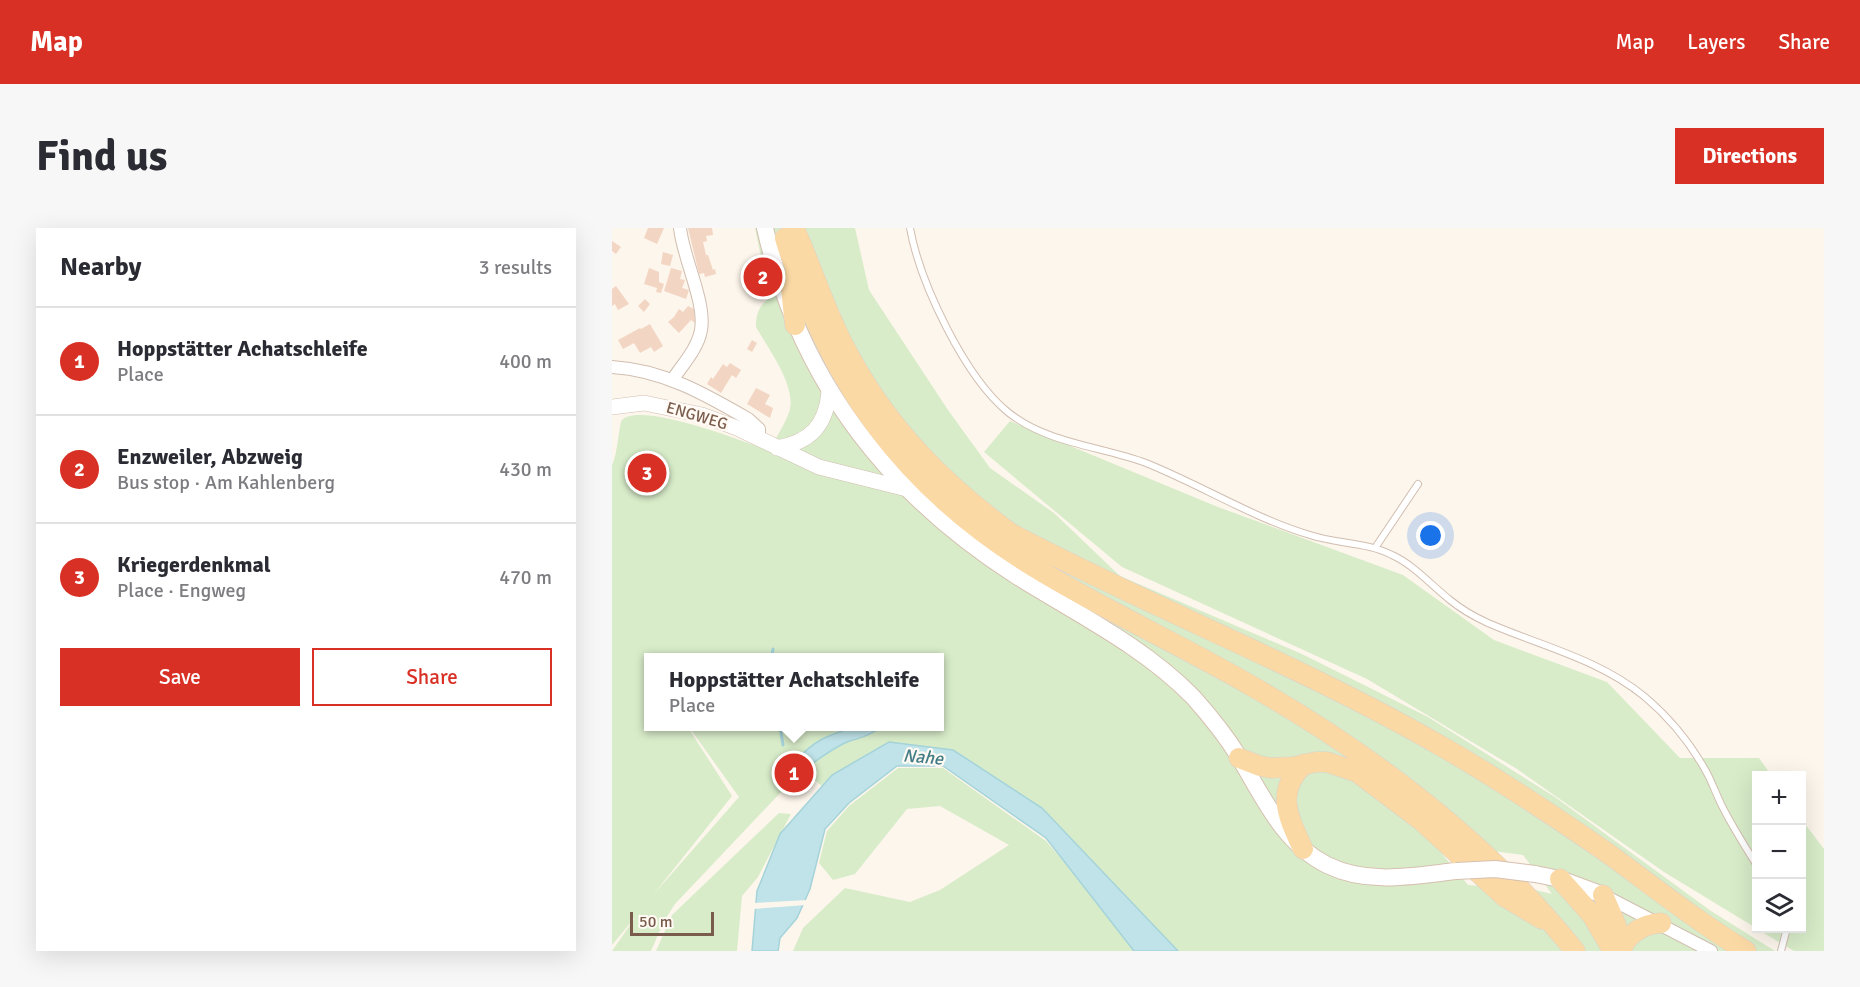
<!DOCTYPE html>
<html lang="en">
<head>
<meta charset="utf-8">
<style>
	body { margin:0; font-family:Signika,sans-serif; background:#f7f7f7; color:#2b2b33 }
	.controls { position:absolute; right:18px; bottom:18px; display:grid; overflow:hidden; border-radius:0px; box-shadow:0 6px 24px #0002 }
	.controls button { width:54px; height:54px; display:grid; place-items:center; padding:0; border:0; border-bottom:2px solid #e1e1e2; background:#fff; color:#2b2b33; font:30px sans-serif }
	.scale { position:absolute; left:18px; bottom:15px; width:84px; box-sizing:border-box; padding-left:6px; border:3px solid #7a5c4d; border-top:0; font-size:16px; line-height:21px; white-space:nowrap; color:#7a5c4d; -webkit-text-stroke:4px #fffaf3; paint-order:stroke }
	.you { position:absolute; left:819px; top:308px; width:21px; height:21px; margin:-15px; border:4px solid #fff; border-radius:50%; background:#1a73e8; box-shadow:0 0 0 9px #1a73e833 }
	.badge { display:grid; place-items:center; width:39px; height:39px; border-radius:50%; background:#d93025; color:#fff; font-size:20px; font-weight:700 }
	.pin { position:absolute; translate:-50% -50%; border:3px solid #fff; box-shadow:0 2px 6px #0006 }
	.popup { position:absolute; left:32px; top:425px; width:300px; height:78px; box-sizing:border-box; display:grid; place-content:center; border-radius:0px; background:#fff; filter:drop-shadow(0 2px 4px #0005); font-size:20px; white-space:nowrap; color:#7c7c81 }
	.popup b { font-size:22px; color:#2b2b33 }
	.popup::after { content:''; position:absolute; left:50%; top:100%; margin-left:-12px; border:12px solid transparent; border-top-color:#fff }
	.list { margin:0; padding:0; list-style:none }
	h2 { display:flex; justify-content:space-between; align-items:center; height:78px; margin:0; padding:0 24px; font-size:26px }
	h2 small { font-size:20px; font-weight:400; color:#7c7c81 }
	.list li { display:grid; grid-template-columns:39px 1fr auto; gap:18px; align-items:center; box-sizing:border-box; height:108px; padding:0 24px; border-top:2px solid #e1e1e2 }
	.list b { display:block; font-size:22px; white-space:nowrap }
	.list p { margin:0; font-size:20px; white-space:nowrap; color:#7c7c81 }
	.list em { font-size:20px; font-style:normal; color:#7c7c81 }
	.actions { display:flex; gap:12px; padding:18px 24px }
	.actions a { flex:1; padding:14px 0; border:2px solid #d93025; border-radius:0px; text-align:center; font-size:21px; color:#d93025 }
	.actions .main { background:#d93025; color:#fff }
	.icon { flex:none; width:33px; height:33px; fill:none; stroke:currentColor; stroke-width:2; stroke-linecap:round; stroke-linejoin:round }
	.map { position:relative; flex:none; width:1212px; height:723px; overflow:hidden; border-radius:0px }
	header { display:flex; align-items:center; gap:36px; box-sizing:border-box; height:84px; padding:0 30px; background:#d93025; color:#fff }
	header strong { font-size:28px }
	nav { display:flex; gap:33px; margin-inline-start:auto; font-size:21px }
	.intro { display:flex; align-items:center; justify-content:space-between; box-sizing:border-box; height:144px; padding:0 36px }
	h1 { margin:0; font-size:42px }
	.button { padding:15px 27px; border-radius:0px; background:#d93025; color:#fff; font-size:21px; font-weight:700 }
	main { display:flex; gap:36px; padding:0 36px }
	aside { flex:1; background:#fff; border-radius:0px; box-shadow:0 6px 24px #0002 }
	.map>svg:first-child { display:block }
</style>
</head>
<body>
<header>
<strong>Map</strong>
<nav><a>Map</a><a>Layers</a><a>Share</a></nav>
</header>
<div class="intro"><h1>Find us</h1><a class="button">Directions</a></div>
<main>
<aside>
<h2>Nearby<small>3 results</small></h2>
<ul class="list">
<li><span class="badge">1</span><div><b>Hoppstätter Achatschleife</b><p>Place</p></div><em>400 m</em></li>
<li><span class="badge">2</span><div><b>Enzweiler, Abzweig</b><p>Bus stop · Am Kahlenberg</p></div><em>430 m</em></li>
<li><span class="badge">3</span><div><b>Kriegerdenkmal</b><p>Place · Engweg</p></div><em>470 m</em></li>
</ul>
<div class="actions"><a class="main">Save</a><a>Share</a></div>
</aside>
<div class="map">
<svg width="1212" height="723" viewBox="0 0 1212 723">
	<rect width="100%" height="100%" fill="#fdf6ec"/>
	<!-- green -->
	<path fill="#d8ecc9" fill-rule="evenodd" d="M 143,0 L 243,0 L 257,62 L 336,182 L 378,240 L 442,285 L 508,348 L 690,426 L 816,489 L 943,569 L 1099,683 L 1163,723 L 566,723 L 430,580 L 341,522 L 220,547 L 210,558 L 177,531 L 167,542 L 172,561 L 63,676 L 52,693 L 39,723 L 0,723 L 25,687 L 0,717 L 0,237 C 6,226 7,195 10,192 C 28,173 134,214 157,223 C 163,211 175,193 178,181 C 183,156 156,120 144,99 C 144,87 146,79 156,71 L 155,58 ZM 36,430 L 328,430 L 328,498 L 77,499 L 127,569 L 41,667 L 120,568 L 75,498 L 36,498 ZM 881,623 L 911,627 L 940,666 L 919,661 L 856,657 L 831,627 Z
		M 398,193 L 606,279 L 791,347 L 882,412 L 995,454 L 1068,530 L 1147,530 L 1159,547 L 1144,548 L 1144,700 L 1052,644 L 905,541 L 755,451 L 510,339 L 372,224 Z
		M 286,540 L 331,540 L 434,613 L 477,663 L 522,723 L 181,723 L 191,700 L 233,660 L 298,674 L 328,662 L 397,617 L 328,578 L 295,581 L 243,646 L 221,652 L 207,635 L 215,603 L 237,578 Z
		M 167,585 L 179,586 L 146,649 L 130,668 L 125,723 L 44,723 L 60,687 Z
		M 1190,592 L 1212,621 L 1212,723 L 1182,723 L 1145,701 L 1190,700 Z"/>
	<!-- water -->
	<path fill="#bfe3e8" stroke="#a5d3da" stroke-width="1.5" d="M 243,499 L 265,499 L 266,501 C 256,509 246,510 235,514 C 219,521 204,533 190,543 L 181,535 C 203,512 213,508 243,499 Z
		M 277,514 L 341,522 L 430,580 L 566,723 L 522,723 L 434,610 L 331,538 L 285,538 L 237,575 L 213,601 L 198,661 L 185,690 L 168,710 L 166,723 L 140,723 L 145,663 L 168,606 L 220,547 Z"/>
	<!-- pier -->
	<path fill="#fdf6ec" d="M 196,672 L 194,677 L 141,681 L 141,675 Z"/>
	<g fill="none" stroke-linecap="round" stroke-linejoin="round">
		<!-- stream -->
		<path stroke="#a5d3da" stroke-width="3" d="M 160,428 L 161,421
			M 168,498 L 171,517"/>
	</g>
	<!-- building -->
	<path fill="#f3d5c3" d="M 36,0 L 52,0 L 45,16 L 32,10 Z
		M 76,0 L 100,0 L 101,7 L 94,8 L 95,13 L 91,14 L 94,27 L 96,27 L 101,42 L 103,41 L 104,46 L 93,49 L 92,45 L 87,46 Z
		M 0,13 L 9,19 L 4,26 L 0,23 Z
		M 51,24 L 61,27 L 58,38 L 49,36 Z
		M 37,40 L 47,44 L 47,54 L 52,56 L 49,65 L 44,64 L 45,60 L 32,56 Z
		M 59,40 L 70,43 L 68,51 L 73,52 L 70,60 L 77,62 L 74,71 L 52,63 Z
		M 4,58 L 17,76 L 6,82 L 3,76 L 0,78 L 0,61 Z
		M 33,71 L 38,76 L 32,84 L 26,78 Z
		M 76,78 L 82,81 L 83,95 L 79,92 L 67,105 L 56,94 L 62,89 L 67,81 L 71,84 Z
		M 38,96 L 51,118 L 42,124 L 39,119 L 28,125 L 22,115 L 11,121 L 6,112 L 28,100 L 29,101 Z
		M 140,112 L 145,115 L 140,124 L 135,121 Z
		M 118,135 L 129,142 L 124,150 L 120,147 L 109,165 L 95,156 L 99,149 L 101,151 L 111,136 L 115,139 Z
		M 144,160 L 158,167 L 153,176 L 161,180 L 158,190 L 135,176 Z"/>
	<g fill="none" stroke-linecap="round" stroke-linejoin="round">
		<defs>
			<path id="service" d="M 298,0 C 308,55 353,150 397,185 C 437,216 488,218 534,235 C 589,257 641,290 698,307 C 725,316 755,314 780,327 C 802,337 819,357 838,372 C 849,381 863,389 876,395 C 929,418 987,431 1033,469 C 1059,491 1080,517 1096,547 C 1101,557 1105,568 1110,578 C 1120,598 1132,617 1144,636
				M 763,320 L 806,256
				M 1169,723 L 1175,700"/>
			<path id="minor" d="M 0,139 C 51,142 93,166 136,191 L 147,201 L 147,210
				M 61,151 C 71,136 86,120 89,102 C 94,74 71,30 68,0
				M 991,667 L 1099,723"/>
			<path id="tertiary" d="M 0,179 L 32,175 L 90,187 L 125,200 L 207,239 L 295,261
				M 165,220 C 198,214 214,198 217,164"/>
			<path id="secondary" d="M 153,0 C 187,150 274,264 403,347 C 463,385 530,417 581,469 C 598,488 614,508 627,529 C 651,569 671,615 715,637 C 756,657 800,648 844,643
				M 923,646 L 948,651 L 991,667"/>
			<path id="primary" d="M 182,0 C 200,39 212,80 232,118 C 274,200 334,259 408,312
				M 173,10 C 217,155 291,259 422,339 C 492,382 567,416 638,457 C 761,527 874,612 963,723
				M 178,52 L 183,97
				M 398,305 C 540,380 690,438 829,518 C 887,551 942,588 997,626 C 1042,659 1086,694 1134,723
				M 627,530 L 648,538 L 659,540 L 681,539 L 704,534 L 715,534 L 745,544 L 810,593 L 893,669 L 930,691
				M 691,621 C 677,590 662,564 692,536
				M 948,651 L 980,687 L 1001,723
				M 991,667 L 1004,697 L 1008,723
				M 1008,723 C 1016,706 1030,696 1049,695"/>
		</defs>
		<!-- service casing -->
		<use href="#service" stroke="#d1beb0" stroke-width="8"/>
		<!-- minor casing -->
		<use href="#minor" stroke="#d1beb0" stroke-width="14"/>
		<!-- tertiary casing -->
		<use href="#tertiary" stroke="#d1beb0" stroke-width="16"/>
		<!-- secondary casing -->
		<use href="#secondary" stroke="#d6c0b0" stroke-width="18"/>
		<!-- primary casing -->
		<use href="#primary" stroke="#dad1cd" stroke-width="21"/>
		<!-- service -->
		<use href="#service" stroke="#fff" stroke-width="6"/>
		<!-- minor -->
		<use href="#minor" stroke="#fff" stroke-width="12"/>
		<!-- tertiary -->
		<use href="#tertiary" stroke="#fff" stroke-width="15"/>
		<!-- secondary -->
		<use href="#secondary" stroke="#fff" stroke-width="16"/>
		<!-- primary -->
		<use href="#primary" stroke="#fbd9a5" stroke-width="20"/>
		<defs>
			<path id="secondary-bridge" d="M 844,643 L 883,641 L 923,646"/>
		</defs>
		<!-- secondary-bridge casing -->
		<use href="#secondary-bridge" stroke="#d6c0b0" stroke-width="18" stroke-linecap="butt"/>
		<!-- secondary-bridge -->
		<use href="#secondary-bridge" stroke="#fff" stroke-width="16"/>
	</g>
	<g text-anchor="middle" dominant-baseline="central" stroke-width="4.5" stroke-linejoin="round" paint-order="stroke">
		<!-- street labels -->
		<g font-size="16" fill="#7a5c4d" stroke="#fffaf3">
			<text transform="translate(85 188) rotate(16)">ENGWEG</text>
		</g>
		<!-- water labels -->
		<g font-size="18" font-style="italic" fill="#437c86" stroke="#fffaf3">
			<text transform="translate(311 529) rotate(5)">Nahe</text>
		</g>
	</g>
</svg>
<div class="controls">
<button>+</button>
<button>−</button>
<button><svg class="icon" aria-label="layers" viewBox="0 0 24 24"><path d="M12 4l9 5-9 5-9-5zM3 14l9 5 9-5"/></svg></button>
</div>
<div class="scale">50 m</div>
<div class="you"></div>
<div class="pin badge" style="left:182px;top:545px">1</div>
<div class="popup"><b>Hoppstätter Achatschleife</b>Place</div>
<div class="pin badge" style="left:151px;top:49px">2</div>
<div class="pin badge" style="left:35px;top:245px">3</div>
</div>
</main>
</body>
</html>
